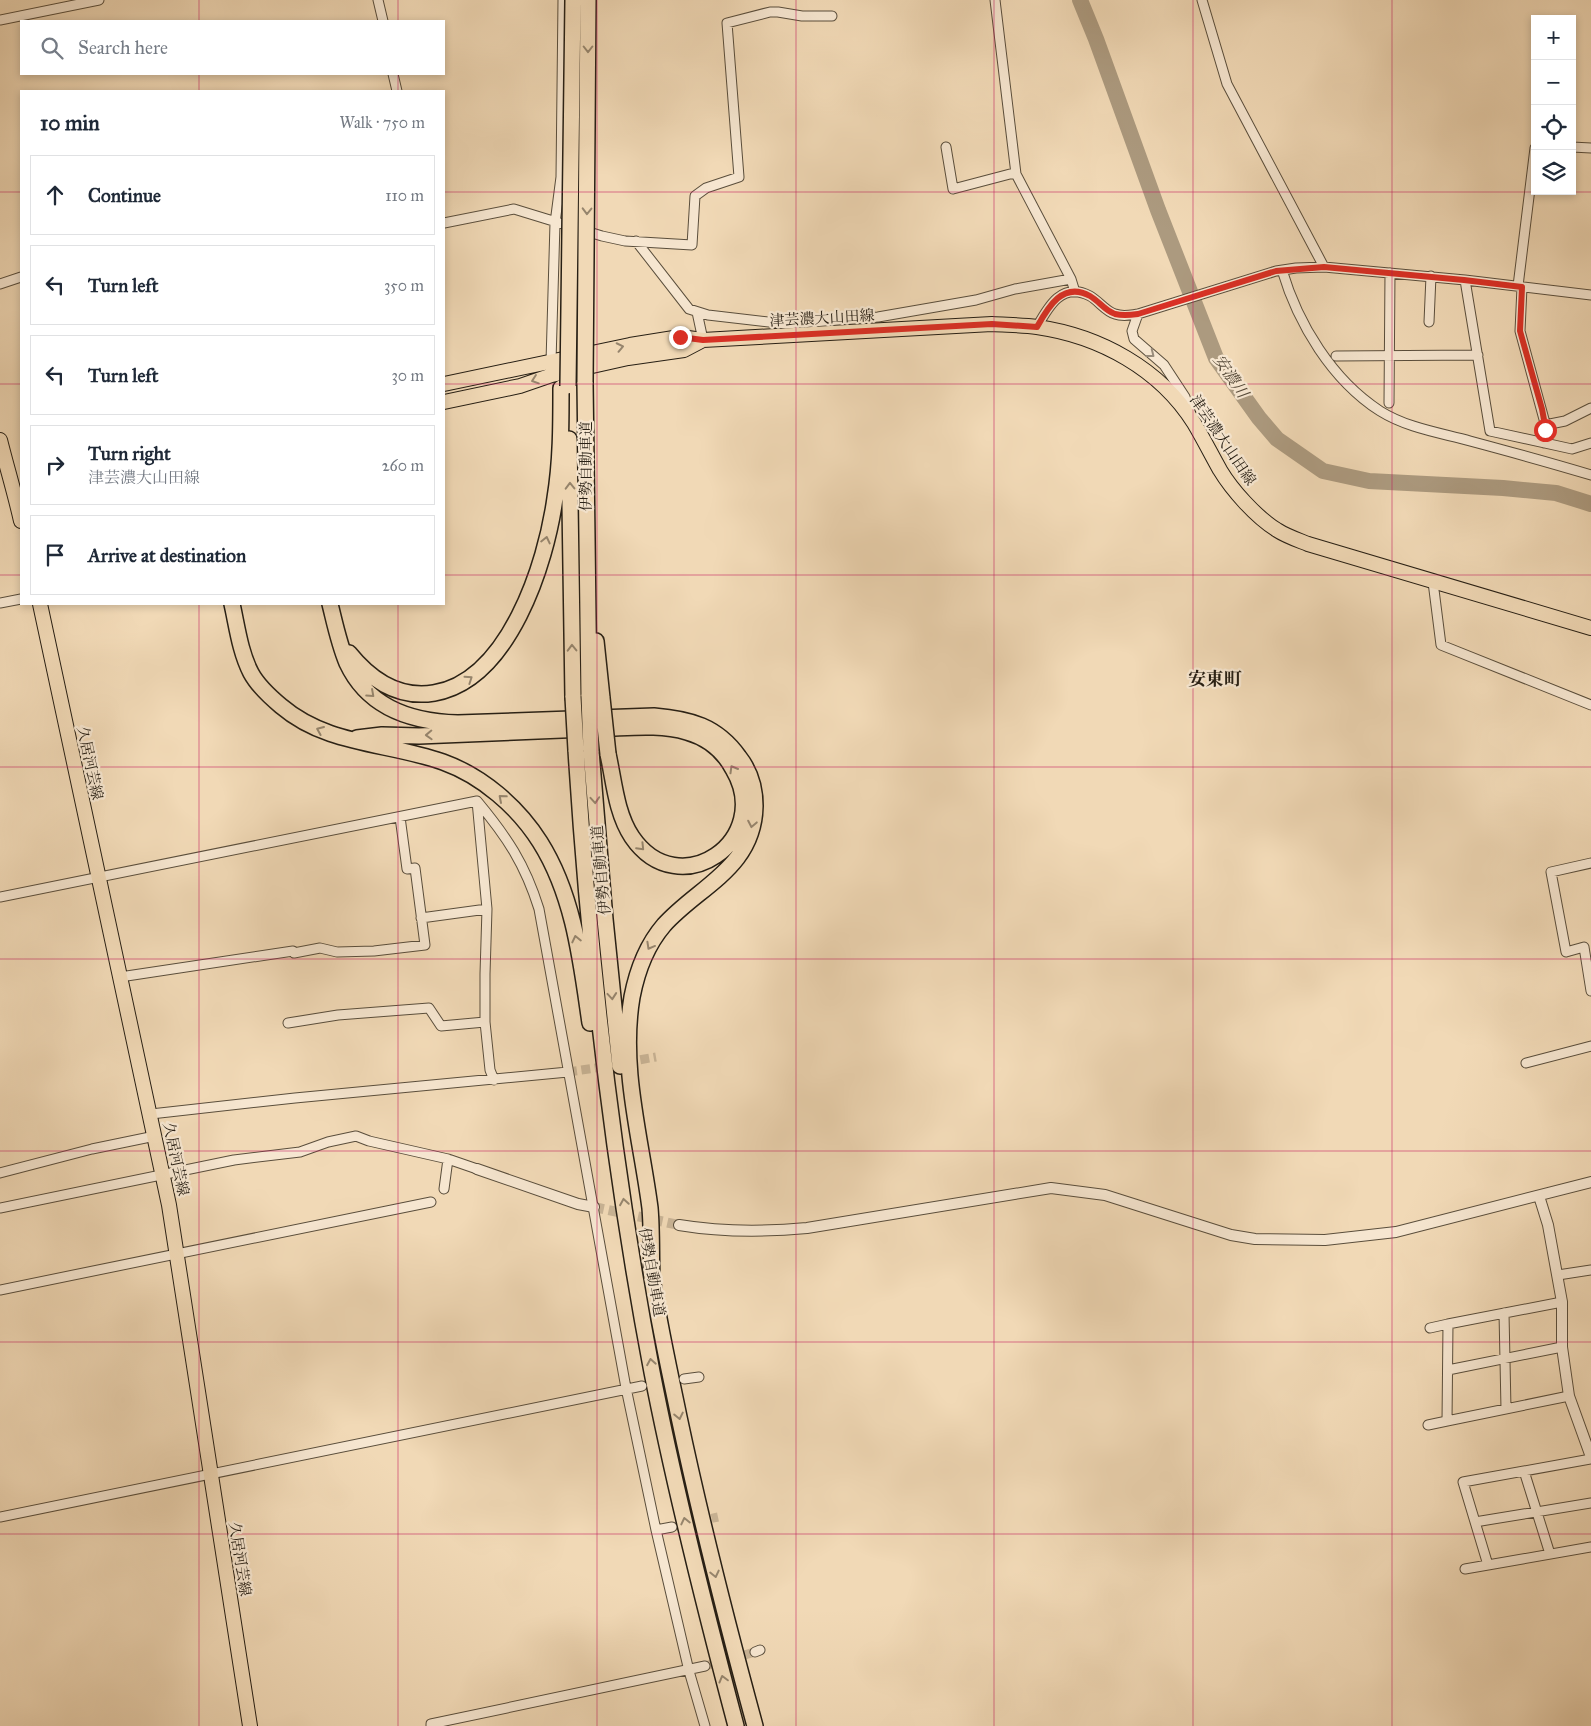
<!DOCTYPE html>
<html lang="en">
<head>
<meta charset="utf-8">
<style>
	body { margin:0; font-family:"IM FELL Great Primer","Noto Serif JP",serif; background:#f2f2f3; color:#1f2937 }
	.controls { position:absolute; right:15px; top:15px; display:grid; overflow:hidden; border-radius:0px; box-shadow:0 2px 8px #0003 }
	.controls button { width:45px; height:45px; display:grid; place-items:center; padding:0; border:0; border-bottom:1px solid #e0e1e3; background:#fff; color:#1f2937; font:25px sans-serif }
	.stop { position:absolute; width:15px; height:15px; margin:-11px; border:4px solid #d93025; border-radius:50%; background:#fff }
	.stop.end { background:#d93025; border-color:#fff; box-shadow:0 1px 5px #0008 }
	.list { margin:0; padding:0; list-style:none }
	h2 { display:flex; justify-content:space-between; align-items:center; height:65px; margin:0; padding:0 20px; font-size:21px }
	h2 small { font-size:16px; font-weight:400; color:#747a83 }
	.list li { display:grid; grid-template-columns:32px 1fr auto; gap:15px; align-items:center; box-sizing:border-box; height:80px; margin:0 10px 10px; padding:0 10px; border:1px solid #e0e1e3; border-radius:0px }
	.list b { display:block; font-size:19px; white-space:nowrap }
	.list p { margin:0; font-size:16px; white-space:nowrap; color:#747a83 }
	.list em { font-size:16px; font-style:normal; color:#747a83 }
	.icon { flex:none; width:28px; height:28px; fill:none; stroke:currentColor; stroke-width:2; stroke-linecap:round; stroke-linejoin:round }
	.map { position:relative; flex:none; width:1591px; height:1726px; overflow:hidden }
	.search { position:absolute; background:#fff; box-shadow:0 2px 8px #0003; left:20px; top:20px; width:425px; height:55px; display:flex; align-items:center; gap:12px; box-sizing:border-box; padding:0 18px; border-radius:0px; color:#747a83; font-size:19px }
	.panel { position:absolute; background:#fff; box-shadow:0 2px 8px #0003; left:20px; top:90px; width:425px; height:515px; border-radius:0px }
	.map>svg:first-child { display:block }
</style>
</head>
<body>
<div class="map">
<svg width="1591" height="1726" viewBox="0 0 1591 1726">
	<rect width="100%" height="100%" fill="#f1d9b6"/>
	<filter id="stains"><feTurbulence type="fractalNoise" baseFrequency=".004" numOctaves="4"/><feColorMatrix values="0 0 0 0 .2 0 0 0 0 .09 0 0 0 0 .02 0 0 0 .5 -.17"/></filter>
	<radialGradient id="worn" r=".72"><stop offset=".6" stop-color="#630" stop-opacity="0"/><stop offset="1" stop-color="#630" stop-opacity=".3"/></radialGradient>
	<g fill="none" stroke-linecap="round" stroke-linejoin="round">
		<!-- river -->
		<path stroke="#ac9a7f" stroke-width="16" d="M 1080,0 L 1096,39 L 1158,210 L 1216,358 L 1259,418 L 1277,439 L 1323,471 L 1369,481 L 1503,488 L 1556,493 L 1591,504"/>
		<!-- minor-tunnel -->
		<path stroke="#c9b496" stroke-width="9" stroke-dasharray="9 4.5" stroke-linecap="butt" d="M 627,1062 L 656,1057
			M 568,1072 L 609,1066
			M 672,1527 L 718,1517
			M 705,1666 L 755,1652"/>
		<!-- tertiary-tunnel -->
		<path stroke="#c9b496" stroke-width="10" stroke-dasharray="10 5" stroke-linecap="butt" d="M 594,1207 L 679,1225"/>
		<defs>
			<path id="minor" d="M 378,0 L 383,21
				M 995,0 L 1016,174 L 1071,279 L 1075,292
				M 1202,0 L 1227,84 L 1324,267
				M 0,20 L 99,0
				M 393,74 L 397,91
				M 946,147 L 953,189 L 1010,174 L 1016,174
				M 1572,147 L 1591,148
				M 444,223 L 514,209 L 602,236 L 625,241 L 692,245 L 695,196 L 706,188 L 739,177 L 727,23 L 770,12 L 778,12 L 802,16 L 832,16
				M 636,241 L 689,309 L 708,315 L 786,324 L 878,317 L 976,300 L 1015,289 L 1071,279
				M 1282,270 C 1298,324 1332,380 1380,411 C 1407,428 1441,433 1470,441 C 1511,452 1551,463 1591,475
				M 1465,280 L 1490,431 L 1572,449 L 1591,443
				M 0,284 L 21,277
				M 1518,286 L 1535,148
				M 1522,287 L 1520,331 L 1545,423 L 1544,443
				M 697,312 L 703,340
				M 1138,314 L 1132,331 L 1134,339 L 1164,365 L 1185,397 L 1190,411
				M 1429,322 L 1431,276
				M 1037,327 C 1048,307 1062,281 1090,296 C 1099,301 1105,311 1115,314 C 1123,317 1130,315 1138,314 L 1276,271 L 1296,268 L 1324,267 L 1465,280 L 1591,295
				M 1336,356 L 1478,355
				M 551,362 L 555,223 L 561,177 L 563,0
				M 1389,403 L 1390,273
				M 1545,425 L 1565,421 L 1591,408
				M 1433,582 L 1441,645 L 1591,705
				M 0,603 L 21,599
				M 477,801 C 507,837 525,864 539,909 L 626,1388 L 656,1530 L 689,1671 L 705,1726
				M 477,801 L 487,909 L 485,974 L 485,1022 L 490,1070 L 494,1080
				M 1591,863 L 1551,872 L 1566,952 L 1584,947 L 1591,991
				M 0,897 L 477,801
				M 421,918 L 487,909
				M 120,977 L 293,951 L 294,953 L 320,948 L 337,952 L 374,951 L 425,945 L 415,868 L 407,869 L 400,817
				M 288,1023 L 338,1015 L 429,1008 L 441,1026 L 485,1022
				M 1526,1063 L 1591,1046
				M 151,1114 L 295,1098 L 568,1072
				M 0,1173 L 92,1149 L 155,1136
				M 444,1189 L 448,1159
				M 0,1208 L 234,1160 L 300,1152 L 328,1142 L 356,1136 L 369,1141 L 448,1159 L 477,1169
				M 1558,1275 L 1591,1270
				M 0,1290 L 431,1202
				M 1562,1302 L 1448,1324 L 1447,1421 L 1569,1396
				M 1504,1313 L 1506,1409
				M 1430,1328 L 1448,1324
				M 1448,1370 L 1562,1347
				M 684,1379 L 699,1377
				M 1428,1425 L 1447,1421
				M 1591,1459 L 1463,1482 L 1488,1565 L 1591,1547
				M 1524,1471 L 1550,1554
				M 0,1517 L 642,1386
				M 1475,1522 L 1591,1503
				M 656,1530 L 672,1527
				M 1465,1569 L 1488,1565
				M 755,1652 L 760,1650
				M 431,1726 L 431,1724 L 705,1666"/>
			<path id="tertiary" d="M 477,1169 L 578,1204 L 594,1207
				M 1539,1196 L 1548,1225 L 1562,1302 L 1562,1347 L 1569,1396 L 1591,1457
				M 679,1225 C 721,1232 765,1232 807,1228 L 1051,1188 L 1105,1195 L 1231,1235 L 1255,1239 L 1325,1240 L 1396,1232 L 1591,1182"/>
			<path id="primary" d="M 444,384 L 630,345 L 680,337 L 703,340 L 992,324 C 1007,325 1023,325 1037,327 C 1100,336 1160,369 1194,423 C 1203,438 1211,454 1220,470 C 1232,490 1256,517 1277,530 C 1286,536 1298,540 1308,544 L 1591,628
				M 444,402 L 520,386 L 552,375 L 628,358 L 684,350 L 703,340
				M 0,440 C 7,468 15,494 21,521
				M 40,604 L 169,1205 L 250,1726"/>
			<path id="motorway" d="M 585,382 L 589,696
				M 569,439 L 573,697
				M 232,604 C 237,626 240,652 251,673 C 258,686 269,696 281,706 C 328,746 387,742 443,762 C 482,776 518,807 540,842 C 574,896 581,961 590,1023
				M 330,604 C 335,624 339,644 347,663 C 368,708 412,722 458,723 L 654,716 C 690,719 717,726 739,757 C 750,771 755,788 755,806 C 754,868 699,886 664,925 C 646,946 637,971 632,997 C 620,1068 641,1138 650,1208 C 652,1231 651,1256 652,1280
				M 596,641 L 602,698
				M 349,653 C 370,679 398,699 434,693 C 509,680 546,564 555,498 C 561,462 561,425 561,388
				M 357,738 L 382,735 L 419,736 L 586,729
				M 576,750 C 589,958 613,1167 652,1372 C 675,1491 705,1609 736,1726
				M 591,751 L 605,919 L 620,1066
				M 608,754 C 614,781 616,813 632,837 C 679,906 775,840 733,769 C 723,750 708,738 687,732 C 663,725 637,727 612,728
				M 651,1271 C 658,1320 669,1368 679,1417 C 701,1521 727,1623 755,1726"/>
		</defs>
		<!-- minor casing -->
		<use href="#minor" stroke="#5a4e3c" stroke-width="11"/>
		<!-- tertiary casing -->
		<use href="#tertiary" stroke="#5a4e3c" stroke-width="12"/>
		<!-- primary casing -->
		<use href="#primary" stroke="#271f14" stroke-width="16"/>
		<!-- motorway casing -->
		<use href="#motorway" stroke="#271f14" stroke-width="18"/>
		<!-- minor -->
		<use href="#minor" stroke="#f6e6d0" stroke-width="9"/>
		<!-- tertiary -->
		<use href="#tertiary" stroke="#f6e6d0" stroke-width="10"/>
		<!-- primary -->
		<use href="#primary" stroke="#f1d9b6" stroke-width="14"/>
		<!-- motorway -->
		<use href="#motorway" stroke="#f1d9b6" stroke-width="15"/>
		<defs>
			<path id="motorway-bridge" d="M 585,382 L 588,0
				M 568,386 L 573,0
				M 589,696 L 591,751
				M 573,697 L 576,750
				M 602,698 L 608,754"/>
		</defs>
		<!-- motorway-bridge casing -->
		<use href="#motorway-bridge" stroke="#271f14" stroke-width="18" stroke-linecap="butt"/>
		<!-- motorway-bridge -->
		<use href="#motorway-bridge" stroke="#f1d9b6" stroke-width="15"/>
	</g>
	<!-- one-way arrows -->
	<defs><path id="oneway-chevron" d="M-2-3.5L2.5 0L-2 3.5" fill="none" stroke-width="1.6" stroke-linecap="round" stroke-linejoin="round" transform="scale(1.25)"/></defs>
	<g stroke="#96856d">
		<use href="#oneway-chevron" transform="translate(588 49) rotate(90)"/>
		<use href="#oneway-chevron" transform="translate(587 211) rotate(91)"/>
		<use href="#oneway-chevron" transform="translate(620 347) rotate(-12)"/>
		<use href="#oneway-chevron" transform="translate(535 380) rotate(161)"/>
		<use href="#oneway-chevron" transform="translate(570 486) rotate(-91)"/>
		<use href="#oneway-chevron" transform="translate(546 540) rotate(-77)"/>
		<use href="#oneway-chevron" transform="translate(572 648) rotate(-91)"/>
		<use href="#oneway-chevron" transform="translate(469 679) rotate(-34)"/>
		<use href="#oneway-chevron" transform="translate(371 694) rotate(42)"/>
		<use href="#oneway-chevron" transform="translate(320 730) rotate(-157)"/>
		<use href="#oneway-chevron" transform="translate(429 735) rotate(178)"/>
		<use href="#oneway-chevron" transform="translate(733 769) rotate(-120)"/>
		<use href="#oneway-chevron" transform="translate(502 798) rotate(-139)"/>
		<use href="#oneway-chevron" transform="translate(595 800) rotate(86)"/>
		<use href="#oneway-chevron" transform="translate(752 824) rotate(101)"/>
		<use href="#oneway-chevron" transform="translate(641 847) rotate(46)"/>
		<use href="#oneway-chevron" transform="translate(576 939) rotate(-103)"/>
		<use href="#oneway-chevron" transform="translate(650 946) rotate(119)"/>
		<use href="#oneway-chevron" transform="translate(612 996) rotate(85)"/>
		<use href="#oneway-chevron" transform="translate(624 1202) rotate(-99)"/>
		<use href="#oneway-chevron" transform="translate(651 1362) rotate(-100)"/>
		<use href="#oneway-chevron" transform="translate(679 1416) rotate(78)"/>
		<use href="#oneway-chevron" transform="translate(685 1521) rotate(-103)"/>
		<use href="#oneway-chevron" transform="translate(715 1574) rotate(77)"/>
		<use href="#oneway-chevron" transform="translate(723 1679) rotate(-105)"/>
	</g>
	<use stroke="#998c7b" href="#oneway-chevron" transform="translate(1151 354) rotate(38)"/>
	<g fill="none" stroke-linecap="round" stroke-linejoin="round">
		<!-- route -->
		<path stroke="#d93025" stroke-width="6" d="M 680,337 L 703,340 L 992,324 L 1037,327 C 1048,307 1063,281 1090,296 C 1099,301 1105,311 1115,314 C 1123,316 1131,315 1138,314 L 1276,271 L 1324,267 L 1464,280 L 1522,287 L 1520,331 L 1542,409 L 1545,425 L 1545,430"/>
	</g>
	<!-- grid -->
	<path fill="none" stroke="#c2185b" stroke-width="1" stroke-opacity="0.55" d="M 199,0 L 199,21M 398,0 L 398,21M 597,0 L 597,1726M 796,0 L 796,1726M 994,0 L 994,1726M 1193,0 L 1193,1726M 1392,0 L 1392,1726M 199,74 L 199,91M 398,74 L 398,91M 0,192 L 21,192M 444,192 L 1591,192M 0,384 L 21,384M 444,384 L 1591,384M 0,575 L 21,575M 444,575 L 1591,575M 199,604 L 199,1726M 398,604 L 398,1726M 0,767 L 1591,767M 0,959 L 1591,959M 0,1151 L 1591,1151M 0,1342 L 1591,1342M 0,1534 L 1591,1534"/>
	<g text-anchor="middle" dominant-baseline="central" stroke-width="4.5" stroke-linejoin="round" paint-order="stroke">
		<!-- street labels -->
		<g font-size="15" fill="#271f14" stroke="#f6e6d0">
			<text transform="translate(822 318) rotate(-3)">津芸濃大山田線</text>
			<text transform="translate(1223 440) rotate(56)">津芸濃大山田線</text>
			<text transform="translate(586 466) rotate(-90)">伊勢自動車道</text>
			<text transform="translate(90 763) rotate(78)">久居河芸線</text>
			<text transform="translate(601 870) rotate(-95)">伊勢自動車道</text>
			<text transform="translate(176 1159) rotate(78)">久居河芸線</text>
			<text transform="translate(652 1272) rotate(80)">伊勢自動車道</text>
			<text transform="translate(240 1559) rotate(81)">久居河芸線</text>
		</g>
		<!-- water labels -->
		<g font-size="16" font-style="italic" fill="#564a39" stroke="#f6e6d0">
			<text transform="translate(1231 376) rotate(56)">安濃川</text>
		</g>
		<!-- quarter labels -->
		<g font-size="18" font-weight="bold" fill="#271f14" stroke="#f6e6d0">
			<text x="1215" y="679">安東町</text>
		</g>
	</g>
	<rect width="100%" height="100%" filter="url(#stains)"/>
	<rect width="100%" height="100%" fill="url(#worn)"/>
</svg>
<div class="controls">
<button>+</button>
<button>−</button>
<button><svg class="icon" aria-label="locate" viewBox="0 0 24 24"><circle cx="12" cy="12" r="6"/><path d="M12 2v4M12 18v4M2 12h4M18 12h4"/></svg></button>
<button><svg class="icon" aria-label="layers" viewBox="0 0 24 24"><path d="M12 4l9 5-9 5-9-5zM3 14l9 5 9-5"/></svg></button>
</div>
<div class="stop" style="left:1545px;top:430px"></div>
<div class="stop end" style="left:680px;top:337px"></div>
<div class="search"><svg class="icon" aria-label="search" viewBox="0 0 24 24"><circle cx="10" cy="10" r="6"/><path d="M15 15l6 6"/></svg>Search here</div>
<section class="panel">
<h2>10 min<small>Walk · 750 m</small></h2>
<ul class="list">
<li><svg class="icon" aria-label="ahead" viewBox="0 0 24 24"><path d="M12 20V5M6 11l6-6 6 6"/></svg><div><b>Continue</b></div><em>110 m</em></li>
<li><svg class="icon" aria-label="left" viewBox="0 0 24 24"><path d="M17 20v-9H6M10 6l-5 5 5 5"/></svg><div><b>Turn left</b></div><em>350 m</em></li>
<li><svg class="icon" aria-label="left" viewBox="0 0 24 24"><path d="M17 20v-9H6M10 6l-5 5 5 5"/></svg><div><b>Turn left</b></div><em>30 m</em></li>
<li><svg class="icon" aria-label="right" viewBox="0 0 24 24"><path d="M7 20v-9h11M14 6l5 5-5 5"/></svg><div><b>Turn right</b><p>津芸濃大山田線</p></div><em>260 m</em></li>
<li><svg class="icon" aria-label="arrive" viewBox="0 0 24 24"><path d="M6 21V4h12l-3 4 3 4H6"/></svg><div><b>Arrive at destination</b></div></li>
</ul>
</section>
</div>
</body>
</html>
